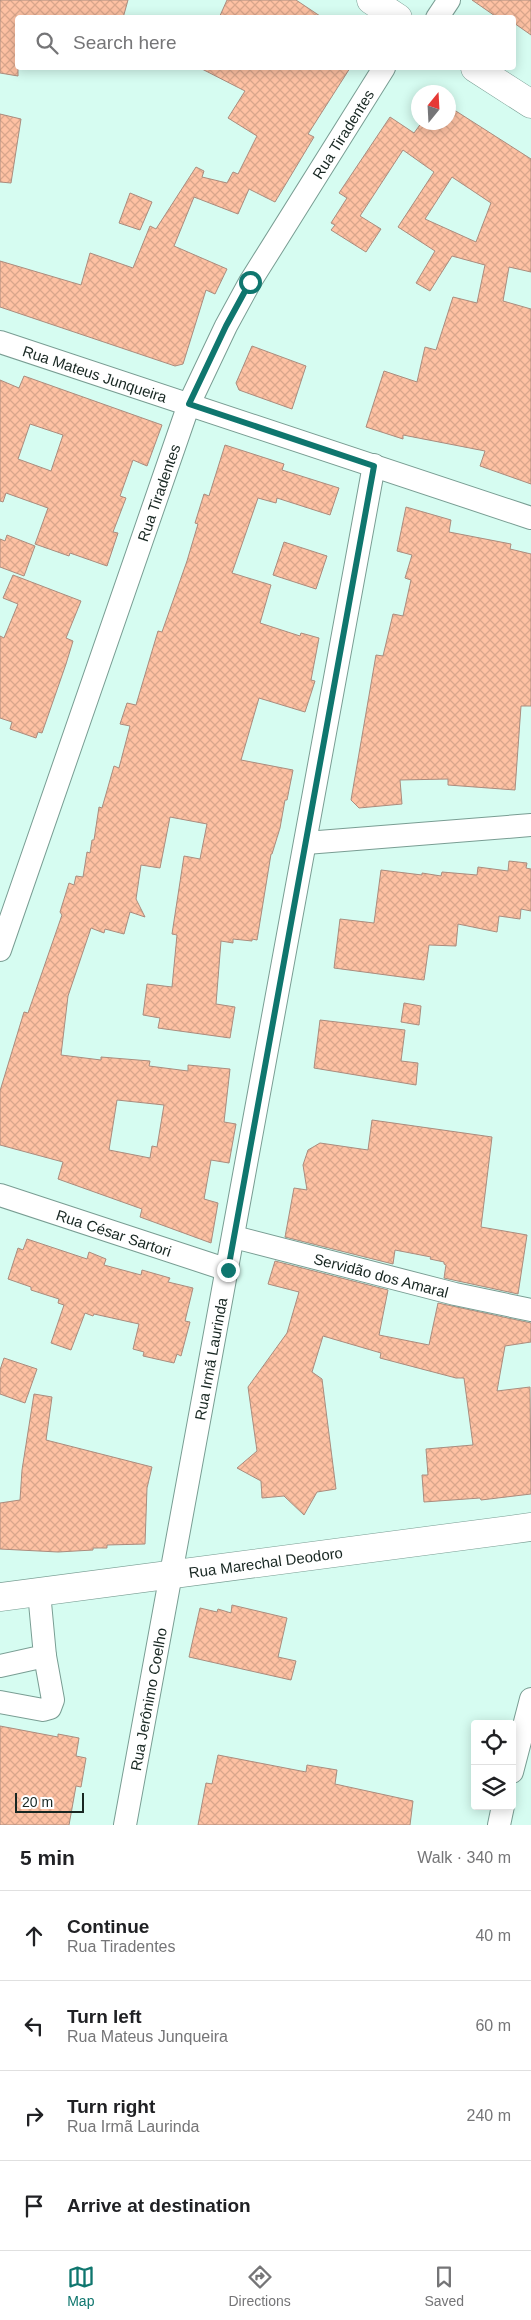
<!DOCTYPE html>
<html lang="en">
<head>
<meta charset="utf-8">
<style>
	body { margin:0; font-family:Arial,sans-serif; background:#f2f2f2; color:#202124 }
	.controls { position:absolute; right:15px; bottom:15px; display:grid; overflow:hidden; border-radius:5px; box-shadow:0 2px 12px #0003 }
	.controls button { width:45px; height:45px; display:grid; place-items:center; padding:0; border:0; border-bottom:1px solid #e0e0e0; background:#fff; color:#202124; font:25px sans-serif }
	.compass { position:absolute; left:411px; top:85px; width:45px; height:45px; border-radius:50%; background:#fff; box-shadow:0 2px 12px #0003; rotate:18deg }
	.scale { position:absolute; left:15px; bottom:12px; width:69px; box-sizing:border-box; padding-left:5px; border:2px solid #182722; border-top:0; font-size:14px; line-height:18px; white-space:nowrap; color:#182722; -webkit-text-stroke:4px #fff; paint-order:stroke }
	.stop { position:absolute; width:15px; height:15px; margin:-11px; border:4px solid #0f766e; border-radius:50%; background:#fff }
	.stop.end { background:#0f766e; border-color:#fff; box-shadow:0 1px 5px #0008 }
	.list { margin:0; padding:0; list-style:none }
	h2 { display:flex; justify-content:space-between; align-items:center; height:65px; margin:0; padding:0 20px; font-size:21px }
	h2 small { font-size:16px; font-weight:400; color:#757577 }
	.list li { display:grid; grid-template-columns:32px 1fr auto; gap:15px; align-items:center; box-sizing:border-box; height:90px; padding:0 20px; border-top:1px solid #e0e0e0 }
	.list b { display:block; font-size:19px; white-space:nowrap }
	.list p { margin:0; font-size:16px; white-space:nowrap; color:#757577 }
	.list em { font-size:16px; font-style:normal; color:#757577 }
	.icon { flex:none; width:28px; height:28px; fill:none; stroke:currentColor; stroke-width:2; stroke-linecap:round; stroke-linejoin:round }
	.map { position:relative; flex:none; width:531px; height:1825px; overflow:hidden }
	.search { position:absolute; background:#fff; box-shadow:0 2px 12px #0003; left:15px; right:15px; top:15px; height:55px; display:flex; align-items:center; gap:12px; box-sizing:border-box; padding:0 18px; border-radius:5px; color:#757577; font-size:19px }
	.sheet { height:425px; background:#fff }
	nav { display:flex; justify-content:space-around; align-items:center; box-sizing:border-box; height:70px; border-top:1px solid #e0e0e0; background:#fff; font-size:14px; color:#757577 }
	nav a { display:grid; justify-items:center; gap:2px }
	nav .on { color:#0f766e }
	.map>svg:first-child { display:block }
</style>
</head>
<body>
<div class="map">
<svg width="531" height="1825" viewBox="0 0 531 1825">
	<defs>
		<pattern id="building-cross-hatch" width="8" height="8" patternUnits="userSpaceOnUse" patternTransform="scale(1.25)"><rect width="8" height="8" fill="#fec1a3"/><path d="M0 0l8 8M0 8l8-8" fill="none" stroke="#d9a68c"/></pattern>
	</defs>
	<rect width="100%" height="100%" fill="#d6fcf1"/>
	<!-- building -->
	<path fill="url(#building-cross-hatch)" stroke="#aa8c7e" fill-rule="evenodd" d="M 0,0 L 128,0 L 123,18 L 18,18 L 18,76 L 0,73 Z
		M 227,0 L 296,0 L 323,18 L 219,18 Z
		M 472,0 L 531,0 L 531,35 L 514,23 L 514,18 L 498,18 Z
		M 200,68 L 350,68 L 308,134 L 314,137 L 275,202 L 249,189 L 238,214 L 194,197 L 174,246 L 227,269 L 215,294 L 206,290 L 183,364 L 175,366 L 0,307 L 0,261 L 81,285 L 90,253 L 133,268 L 150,226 L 156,229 L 196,167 L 204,171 L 202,177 L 227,183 L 233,172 L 238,174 L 257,136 L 228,118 L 245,91 Z
		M 448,106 L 531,159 L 531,272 L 509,267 L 503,301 L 531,309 L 531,484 L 480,466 L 485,451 L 403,435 L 403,439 L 366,427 L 384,371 L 417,382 L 425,347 L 436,350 L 453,297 L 477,303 L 485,265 L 452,256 L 430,291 L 416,283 L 435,251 L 398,227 L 434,172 L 403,150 L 360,216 L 381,229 L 366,252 L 331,230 L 335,225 L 331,223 L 347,198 L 339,193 L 390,117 L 414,133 L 422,122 L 448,122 ZM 452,177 L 491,203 L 476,242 L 425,219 Z
		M 0,114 L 21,119 L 11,183 L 0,182 Z
		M 130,193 L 152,202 L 140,230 L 119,223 Z
		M 252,346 L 306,366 L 292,409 L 239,390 L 236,383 Z
		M 24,376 L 162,425 L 147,466 L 133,460 L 120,496 L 126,498 L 113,532 L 118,533 L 107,566 L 70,553 L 69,556 L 35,544 L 48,508 L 6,493 L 3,502 L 0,501 L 0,380 L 19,388 ZM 30,424 L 63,435 L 51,471 L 18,459 Z
		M 225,445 L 284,464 L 282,470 L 339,488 L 330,515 L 277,498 L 276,503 L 258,498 L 232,573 L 271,585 L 260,623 L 300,636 L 301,633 L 319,638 L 311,680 L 315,681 L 305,712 L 259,698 L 241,760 L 293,770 L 287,800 L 285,800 L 280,828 L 272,854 L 271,854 L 257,940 L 252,939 L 252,941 L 233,939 L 233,943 L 221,941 L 216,1004 L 235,1007 L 230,1038 L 158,1028 L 160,1018 L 143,1015 L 147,984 L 172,987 L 177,935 L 172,934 L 184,856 L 200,859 L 207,824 L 170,817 L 160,868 L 141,865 L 136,899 L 145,917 L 130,912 L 124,934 L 105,929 L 104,933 L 91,928 L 68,996 L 61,1055 L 101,1060 L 101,1057 L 150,1061 L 149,1066 L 188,1071 L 188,1065 L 230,1069 L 224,1122 L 236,1124 L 229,1163 L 211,1160 L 204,1199 L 218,1203 L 211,1243 L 140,1217 L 142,1209 L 58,1179 L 63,1162 L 0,1145 L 0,1091 L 24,1012 L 28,1013 L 62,915 L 60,912 L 69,883 L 74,885 L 76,876 L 83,877 L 87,852 L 90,853 L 92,840 L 94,840 L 99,807 L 102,808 L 114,766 L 119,768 L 130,726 L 120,724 L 127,703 L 136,705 L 158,631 L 162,632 L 187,561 L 198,524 L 195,523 L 204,494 L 209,496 ZM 117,1100 L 164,1105 L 157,1147 L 152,1146 L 150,1158 L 109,1150 Z
		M 406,507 L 451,520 L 449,532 L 511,544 L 510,549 L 531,554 L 531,706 L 521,706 L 515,790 L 448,785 L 448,779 L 400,780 L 402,804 L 359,808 L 351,800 L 376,655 L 383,656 L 393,614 L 403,616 L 411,580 L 405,578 L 412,555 L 397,551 Z
		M 7,535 L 35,546 L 24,576 L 0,567 L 0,539 L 5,541 Z
		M 284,542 L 327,556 L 316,589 L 273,575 Z
		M 13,575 L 81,601 L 66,638 L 73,641 L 66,664 L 42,733 L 38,732 L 36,738 L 10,729 L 12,722 L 0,718 L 0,636 L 4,638 L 18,604 L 3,598 Z
		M 509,861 L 527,863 L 526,868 L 531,869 L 531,911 L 521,909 L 520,919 L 499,916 L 497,932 L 458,924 L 456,946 L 429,945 L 424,980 L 334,968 L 340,919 L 374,923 L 381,870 L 422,875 L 422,873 L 441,876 L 442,872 L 477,875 L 478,867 L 508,871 Z
		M 404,1003 L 421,1006 L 419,1025 L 401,1022 Z
		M 320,1020 L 405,1030 L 401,1061 L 418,1063 L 416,1085 L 314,1068 Z
		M 372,1120 L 492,1137 L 481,1227 L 527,1235 L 518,1294 L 444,1278 L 446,1265 L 444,1264 L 444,1262 L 430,1259 L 431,1257 L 395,1250 L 393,1264 L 285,1237 L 294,1188 L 307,1190 L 303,1165 L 308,1150 L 320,1143 L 368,1150 Z
		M 27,1239 L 87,1259 L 89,1252 L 106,1259 L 104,1265 L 141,1275 L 142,1270 L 170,1278 L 168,1282 L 193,1288 L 185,1321 L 190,1322 L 181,1356 L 177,1354 L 174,1363 L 143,1356 L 144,1352 L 133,1349 L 139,1324 L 94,1314 L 93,1316 L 85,1313 L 71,1350 L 51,1343 L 64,1305 L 58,1303 L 59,1299 L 31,1290 L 31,1287 L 8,1279 L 18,1248 L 23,1250 Z
		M 275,1261 L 388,1290 L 379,1335 L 429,1345 L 438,1303 L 531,1323 L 531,1342 L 505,1346 L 497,1391 L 530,1387 L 531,1494 L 481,1500 L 480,1498 L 424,1502 L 422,1475 L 428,1475 L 426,1449 L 473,1445 L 464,1378 L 456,1378 L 380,1358 L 381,1353 L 323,1336 L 312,1372 L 322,1379 L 336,1489 L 317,1492 L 304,1515 L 284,1496 L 262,1498 L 261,1481 L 237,1468 L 257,1451 L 248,1387 L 287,1333 L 299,1292 L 268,1284 Z
		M 4,1358 L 37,1369 L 25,1403 L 0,1394 L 0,1370 Z
		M 34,1394 L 52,1397 L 46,1440 L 152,1467 L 147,1488 L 145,1544 L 107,1545 L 107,1548 L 93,1548 L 93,1550 L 58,1552 L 0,1549 L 0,1503 L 20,1500 L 22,1470 Z
		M 232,1605 L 287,1618 L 278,1657 L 296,1661 L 291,1680 L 189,1657 L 200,1608 L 217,1612 L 218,1609 L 231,1613 Z
		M 0,1726 L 58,1737 L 58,1734 L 79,1738 L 76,1756 L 86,1758 L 81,1787 L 76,1786 L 69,1825 L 0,1825 Z
		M 218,1755 L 306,1772 L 307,1765 L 337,1770 L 335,1784 L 413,1801 L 410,1825 L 198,1825 L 206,1783 L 212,1784 Z"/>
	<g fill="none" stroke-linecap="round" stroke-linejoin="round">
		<defs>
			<g id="minor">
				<path d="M 437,18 L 449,0"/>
				<path id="s1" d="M 0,342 L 531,518"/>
				<path d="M 306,843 L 531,825"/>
				<path id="s2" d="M 0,950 L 189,404 L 226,326 L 250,282 L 384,68"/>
				<path id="s3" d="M 0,1195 L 228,1270"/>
				<path id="s4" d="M 234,1237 L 455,1294 L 531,1310"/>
				<path d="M 0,1666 L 45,1656 L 39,1592"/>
				<path d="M 0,1702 L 43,1710 L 50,1708 L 53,1700 L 45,1656"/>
				<path d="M 512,1772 L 531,1699"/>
				<path id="s5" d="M 125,1825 L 374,465"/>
				<path d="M 499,1825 L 503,1806"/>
			</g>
			<g id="major">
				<path d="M 371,0 L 398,18"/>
				<path d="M 475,68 L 531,104"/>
				<path id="s6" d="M 0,1597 L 531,1527"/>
			</g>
		</defs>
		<!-- minor casing -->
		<use href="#minor" stroke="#799d93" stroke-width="24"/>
		<!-- major casing -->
		<use href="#major" stroke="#799d93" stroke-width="29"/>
		<!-- minor -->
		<use href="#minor" stroke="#fff" stroke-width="22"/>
		<!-- major -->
		<use href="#major" stroke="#fff" stroke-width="28"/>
	</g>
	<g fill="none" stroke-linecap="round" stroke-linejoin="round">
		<!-- route -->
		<path stroke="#0f766e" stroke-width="6" d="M 228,1270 L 374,466 L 189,404 L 226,326 L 250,282"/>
	</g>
	<g text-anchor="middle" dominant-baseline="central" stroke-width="4" stroke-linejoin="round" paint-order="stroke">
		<!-- street labels -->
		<g font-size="15" fill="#182722" stroke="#fff">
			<text stroke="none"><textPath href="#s2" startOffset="889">Rua Tiradentes</textPath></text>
			<text stroke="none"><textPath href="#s1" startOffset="100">Rua Mateus Junqueira</textPath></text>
			<text stroke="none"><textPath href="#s2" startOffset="484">Rua Tiradentes</textPath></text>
			<text stroke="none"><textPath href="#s3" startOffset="120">Rua César Sartori</textPath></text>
			<text stroke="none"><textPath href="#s4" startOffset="152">Servidão dos Amaral</textPath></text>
			<text stroke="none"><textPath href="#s5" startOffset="474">Rua Irmã Laurinda</textPath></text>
			<text stroke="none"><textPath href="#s6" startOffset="268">Rua Marechal Deodoro</textPath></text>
			<text stroke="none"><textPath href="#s5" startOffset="128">Rua Jerônimo Coelho</textPath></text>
		</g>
	</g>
</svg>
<div class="controls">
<button><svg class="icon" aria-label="locate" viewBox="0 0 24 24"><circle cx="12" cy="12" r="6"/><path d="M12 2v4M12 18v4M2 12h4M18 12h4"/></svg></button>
<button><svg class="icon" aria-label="layers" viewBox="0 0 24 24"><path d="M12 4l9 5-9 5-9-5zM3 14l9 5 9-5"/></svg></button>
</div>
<svg class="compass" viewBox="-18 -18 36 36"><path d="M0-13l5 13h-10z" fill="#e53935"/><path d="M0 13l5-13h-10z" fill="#757577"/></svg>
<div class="scale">20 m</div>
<div class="stop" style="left:250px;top:282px"></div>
<div class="stop end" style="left:228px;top:1270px"></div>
<div class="search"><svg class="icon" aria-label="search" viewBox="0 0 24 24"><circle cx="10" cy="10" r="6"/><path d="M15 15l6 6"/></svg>Search here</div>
</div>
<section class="sheet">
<h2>5 min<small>Walk · 340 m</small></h2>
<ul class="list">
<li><svg class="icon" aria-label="ahead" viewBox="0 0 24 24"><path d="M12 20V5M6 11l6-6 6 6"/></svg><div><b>Continue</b><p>Rua Tiradentes</p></div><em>40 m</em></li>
<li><svg class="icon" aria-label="left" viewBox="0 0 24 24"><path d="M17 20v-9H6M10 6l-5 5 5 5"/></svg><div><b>Turn left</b><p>Rua Mateus Junqueira</p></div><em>60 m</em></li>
<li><svg class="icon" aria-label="right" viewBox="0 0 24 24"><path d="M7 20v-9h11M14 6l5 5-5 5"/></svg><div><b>Turn right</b><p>Rua Irmã Laurinda</p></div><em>240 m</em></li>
<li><svg class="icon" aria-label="arrive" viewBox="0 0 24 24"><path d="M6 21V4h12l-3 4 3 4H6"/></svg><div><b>Arrive at destination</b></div></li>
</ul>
</section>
<nav>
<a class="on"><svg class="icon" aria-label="map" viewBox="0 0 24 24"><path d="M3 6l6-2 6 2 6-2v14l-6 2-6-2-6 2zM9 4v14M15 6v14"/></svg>Map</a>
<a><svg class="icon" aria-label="directions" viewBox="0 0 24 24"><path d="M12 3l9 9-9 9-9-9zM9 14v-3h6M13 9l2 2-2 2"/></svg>Directions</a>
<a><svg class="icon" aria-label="saved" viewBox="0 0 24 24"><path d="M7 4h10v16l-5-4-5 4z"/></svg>Saved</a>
</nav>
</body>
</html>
